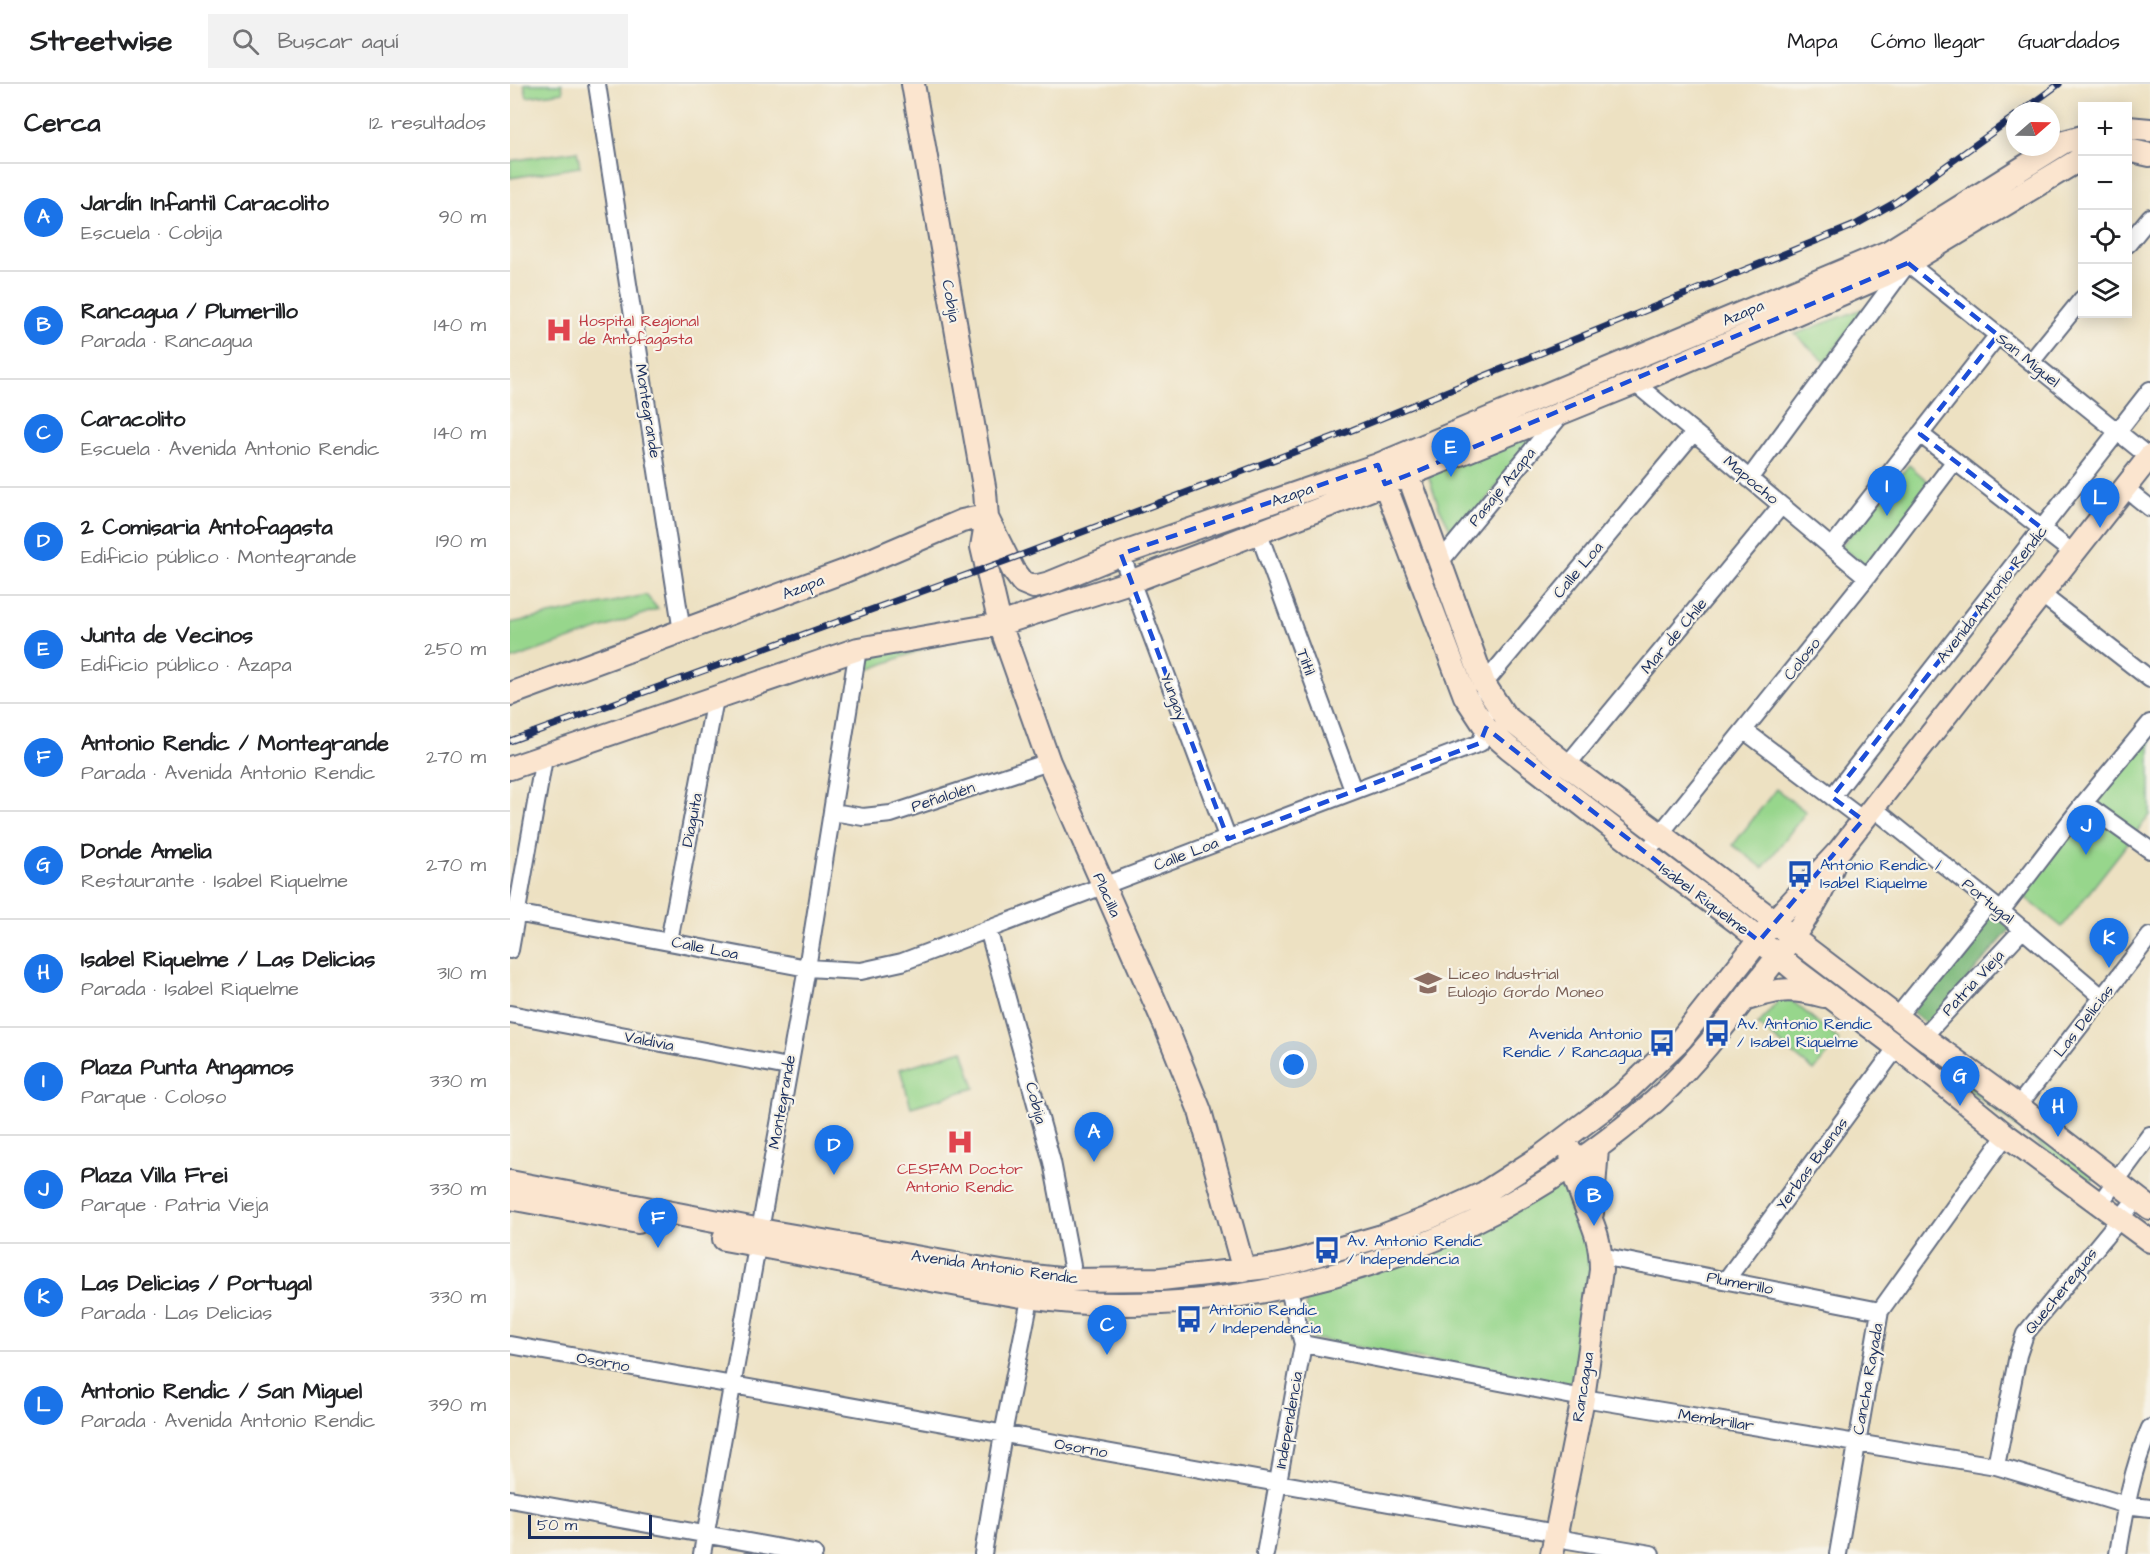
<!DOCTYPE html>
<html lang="es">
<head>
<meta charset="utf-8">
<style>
	body { margin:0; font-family:"Architects Daughter",sans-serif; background:#f2f2f2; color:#202124 }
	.controls { position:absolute; right:18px; top:18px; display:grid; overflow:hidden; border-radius:0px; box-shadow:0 3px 15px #0003 }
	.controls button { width:54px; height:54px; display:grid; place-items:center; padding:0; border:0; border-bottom:2px solid #e0e0e0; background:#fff; color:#202124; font:30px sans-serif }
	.compass { position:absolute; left:1496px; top:18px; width:54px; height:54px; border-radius:50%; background:#fff; box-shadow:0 3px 15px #0003; rotate:70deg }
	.scale { position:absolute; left:18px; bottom:15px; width:124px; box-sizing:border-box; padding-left:6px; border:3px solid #1b2f5e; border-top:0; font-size:16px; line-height:21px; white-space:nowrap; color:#1b2f5e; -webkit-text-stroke:4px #f7f3e8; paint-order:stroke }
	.you { position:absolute; left:784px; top:981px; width:21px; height:21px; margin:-15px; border:4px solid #fff; border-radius:50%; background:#1a73e8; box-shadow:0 0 0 9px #1a73e833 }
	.badge { display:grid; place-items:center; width:39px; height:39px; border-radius:50%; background:#1a73e8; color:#fff; font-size:20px; font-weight:700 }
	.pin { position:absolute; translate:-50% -50px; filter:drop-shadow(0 2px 3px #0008) }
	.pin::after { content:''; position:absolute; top:32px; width:21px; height:18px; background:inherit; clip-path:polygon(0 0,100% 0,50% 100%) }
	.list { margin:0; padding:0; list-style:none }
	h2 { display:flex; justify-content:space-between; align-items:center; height:78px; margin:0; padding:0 24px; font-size:26px }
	h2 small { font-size:20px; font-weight:400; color:#757577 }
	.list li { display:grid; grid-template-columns:39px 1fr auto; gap:18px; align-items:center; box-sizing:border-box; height:108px; padding:0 24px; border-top:2px solid #e0e0e0 }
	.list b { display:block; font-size:22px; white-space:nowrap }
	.list p { margin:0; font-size:20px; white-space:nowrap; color:#757577 }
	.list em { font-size:20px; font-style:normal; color:#757577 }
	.icon { flex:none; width:33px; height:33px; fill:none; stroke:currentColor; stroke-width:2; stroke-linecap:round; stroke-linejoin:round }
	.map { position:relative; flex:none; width:1640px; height:1470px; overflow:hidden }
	header { display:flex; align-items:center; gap:36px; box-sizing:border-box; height:84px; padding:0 30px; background:#fff; border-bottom:2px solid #e0e0e0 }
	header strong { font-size:28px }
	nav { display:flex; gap:33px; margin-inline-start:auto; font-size:21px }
	.search { width:420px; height:54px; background:#f2f2f2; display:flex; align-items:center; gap:15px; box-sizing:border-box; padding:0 21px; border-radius:0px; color:#757577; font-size:22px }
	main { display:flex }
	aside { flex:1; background:#fff }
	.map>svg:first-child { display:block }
</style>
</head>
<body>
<header>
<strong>Streetwise</strong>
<div class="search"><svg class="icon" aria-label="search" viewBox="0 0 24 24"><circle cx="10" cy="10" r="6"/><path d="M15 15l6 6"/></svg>Buscar aquí</div>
<nav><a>Mapa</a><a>Cómo llegar</a><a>Guardados</a></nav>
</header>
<main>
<aside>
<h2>Cerca<small>12 resultados</small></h2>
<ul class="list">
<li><span class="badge">A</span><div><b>Jardín Infantil Caracolito</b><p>Escuela · Cobija</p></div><em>90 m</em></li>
<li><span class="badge">B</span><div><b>Rancagua / Plumerillo</b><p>Parada · Rancagua</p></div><em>140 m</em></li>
<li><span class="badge">C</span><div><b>Caracolito</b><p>Escuela · Avenida Antonio Rendic</p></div><em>140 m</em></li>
<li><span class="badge">D</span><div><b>2 Comisaria Antofagasta</b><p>Edificio público · Montegrande</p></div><em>190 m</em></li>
<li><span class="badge">E</span><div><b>Junta de Vecinos</b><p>Edificio público · Azapa</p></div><em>250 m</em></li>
<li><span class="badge">F</span><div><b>Antonio Rendic / Montegrande</b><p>Parada · Avenida Antonio Rendic</p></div><em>270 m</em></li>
<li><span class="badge">G</span><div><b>Donde Amelia</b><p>Restaurante · Isabel Riquelme</p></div><em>270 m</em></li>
<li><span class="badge">H</span><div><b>Isabel Riquelme / Las Delicias</b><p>Parada · Isabel Riquelme</p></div><em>310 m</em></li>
<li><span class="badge">I</span><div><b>Plaza Punta Angamos</b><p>Parque · Coloso</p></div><em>330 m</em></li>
<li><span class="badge">J</span><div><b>Plaza Villa Frei</b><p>Parque · Patria Vieja</p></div><em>330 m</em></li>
<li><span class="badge">K</span><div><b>Las Delicias / Portugal</b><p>Parada · Las Delicias</p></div><em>330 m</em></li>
<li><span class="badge">L</span><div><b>Antonio Rendic / San Miguel</b><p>Parada · Avenida Antonio Rendic</p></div><em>390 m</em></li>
</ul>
</aside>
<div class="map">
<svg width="1640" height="1470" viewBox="0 0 1640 1470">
	<rect width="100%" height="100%" fill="#f7f3e8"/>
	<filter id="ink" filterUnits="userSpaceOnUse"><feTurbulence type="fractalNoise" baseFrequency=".0167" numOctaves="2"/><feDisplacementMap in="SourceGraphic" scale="12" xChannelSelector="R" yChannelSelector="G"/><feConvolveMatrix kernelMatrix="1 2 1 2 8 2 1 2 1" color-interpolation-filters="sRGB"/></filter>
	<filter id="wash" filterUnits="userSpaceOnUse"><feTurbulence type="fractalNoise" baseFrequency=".008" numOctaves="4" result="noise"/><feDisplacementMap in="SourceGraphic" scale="24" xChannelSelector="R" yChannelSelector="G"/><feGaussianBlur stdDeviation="1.35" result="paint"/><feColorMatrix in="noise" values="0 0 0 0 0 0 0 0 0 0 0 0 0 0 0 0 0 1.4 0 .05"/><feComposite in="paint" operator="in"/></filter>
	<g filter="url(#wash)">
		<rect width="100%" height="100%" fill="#ede1c2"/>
		<!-- green -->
		<path fill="#97d68c" stroke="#598275" stroke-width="1.5" d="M 14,0 L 52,0 L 53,8 L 17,13 Z
			M 67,67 L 70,83 L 0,94 L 0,77 Z
			M 1355,224 L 1315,278 L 1285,250 Z
			M 1030,345 L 946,456 L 929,423 L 917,388 Z
			M 1399,381 L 1421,400 L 1358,483 L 1330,463 Z
			M 136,511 L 148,525 L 0,576 L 0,539 Z
			M 437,556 L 355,587 L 359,572 Z
			M 1640,648 L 1640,731 L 1552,843 L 1512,811 Z
			M 1266,705 L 1296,728 L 1253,784 L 1223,761 Z
			M 1274,910 L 1329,956 L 1304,987 L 1248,941 Z
			M 1377,941 L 1395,945 L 1585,1093 L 1579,1100 Z
			M 453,966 L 465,1004 L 401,1023 L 390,985 Z
			M 1058,1092 L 1084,1172 L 1067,1305 L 800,1254 L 794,1209 Z"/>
		<!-- forest -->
		<path fill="#79b778" stroke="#4a736b" stroke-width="1.5" d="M 1477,825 L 1501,844 L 1418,942 L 1402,928 Z"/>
	</g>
	<g filter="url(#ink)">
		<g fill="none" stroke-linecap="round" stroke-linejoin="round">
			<defs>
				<path id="street" d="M 87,0 L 172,548
					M 1618,160 L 1640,133
					M 1521,278 L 1572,215
					M 1125,299 L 1357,493
					M 1410,350 L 1563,469
					M 1239,395 L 1398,179 L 1639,373
					M 1615,404 L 1640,424
					M 749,450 L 843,706
					M 1321,464 L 1488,251
					M 611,470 L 718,755
					M 930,478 L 1051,331
					M 1531,510 L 1640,595
					M 974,607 L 974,600 L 1184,348
					M 1235,647 L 1353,736
					M 1057,681 L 1271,422
					M 1322,713 L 1640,306
					M 1574,719 L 1640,766
					M 1362,723 L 1491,827 L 1592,913
					M 323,728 L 353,733 L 381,730 L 539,678
					M 1136,770 L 1150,750 L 1357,493 L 1444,378
					M 1491,827 L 1574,719 L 1640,639
					M 0,828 L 297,884 L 351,887 L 392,878 L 970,659 L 976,644 L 975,633
					M 478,845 L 542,1078 L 562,1182 L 559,1196
					M 159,857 L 205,615
					M 0,866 L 34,674
					M 0,930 L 278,983
					M 1387,933 L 1479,819
					M 1413,953 L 1513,845
					M 1508,1022 L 1640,852
					M 1589,1120 L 1640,1051
					M 1091,1172 L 1370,1227
					M 1216,1196 L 1387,963
					M 793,1260 L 1073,1314 L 1486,1382 L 1616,1421 L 1640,1424
					M 0,1261 L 1046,1449 L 1058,1456 L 1141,1470
					M 1486,1382 L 1508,1271 L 1515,1250 L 1627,1114
					M 0,1415 L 304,1470
					M 192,1470 L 297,884 L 348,565
					M 473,1470 L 493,1350 L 520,1215
					M 755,1470 L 793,1260 L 778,1202
					M 1328,1470 L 1370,1227 L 1496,1051
					M 1608,1470 C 1615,1427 1622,1384 1640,1344"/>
				<path id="secondary" d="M 403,0 L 475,408 L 477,434 L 472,463 L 490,540 L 539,678 L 656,943 L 690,1027 L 734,1187
					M 1618,44 L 1640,46
					M 1618,66 L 1640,71
					M 894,379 L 974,600 L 995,632 L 1057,681 L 1150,750 L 1264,837 L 1283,854 L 1413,953 L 1508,1022 L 1640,1124
					M 869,385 L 955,612 L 976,644 L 999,664 L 1136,770 L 1230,840 L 1285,886 L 1387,963 L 1496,1051 L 1640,1157
					M 477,434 L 503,486 L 512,498 L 524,503 L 540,499 L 611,470 L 868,381 L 1378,168 L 1554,58 L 1572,53
					M 0,610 L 335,487 L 452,437 L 466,434 L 477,434
					M 0,684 L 348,565 L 490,540 L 620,498 L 898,391 L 1125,299 L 1373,192 L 1398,179 L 1572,74
					M 1234,916 C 1267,905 1280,903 1314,912
					M 0,1098 L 261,1148 L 497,1189 L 559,1196 L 651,1195 L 758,1183 L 779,1179 L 872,1152 L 921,1133 L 974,1109 L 1030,1073 L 1112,1011 L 1171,955 L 1264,837 L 1329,767 L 1640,372
					M 0,1114 L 128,1138
					M 1082,1129 L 1087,1065
					M 214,1155 C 281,1167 349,1181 416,1195 C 481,1207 542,1220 608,1220 C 804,1221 998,1147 1145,1017 C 1181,984 1213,944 1242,905 C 1272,867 1306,828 1323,782
					M 1042,1470 L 1073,1314 L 1091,1186 C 1091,1174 1090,1164 1087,1153 C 1082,1133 1057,1086 1062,1068"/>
			</defs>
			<!-- street casing -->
			<use href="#street" stroke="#646d81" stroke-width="20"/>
			<!-- secondary casing -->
			<use href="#secondary" stroke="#646d81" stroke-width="26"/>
			<!-- street -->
			<use href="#street" stroke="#fff" stroke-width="16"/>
			<!-- secondary -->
			<use href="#secondary" stroke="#fbe5cf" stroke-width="22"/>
			<defs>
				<path id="rail" d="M 1512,27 L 1549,0
					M 0,657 L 498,476 L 842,346 L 1345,141 L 1386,118 L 1505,32"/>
			</defs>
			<!-- rail casing -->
			<use href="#rail" stroke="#1b2f5e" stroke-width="7"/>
			<!-- rail -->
			<use href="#rail" stroke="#f7f3e8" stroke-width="4.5" stroke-dasharray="14" stroke-linecap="butt"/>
		</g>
	</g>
	<!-- marked area -->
	<path fill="none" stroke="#1d4ed8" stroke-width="4.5" stroke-dasharray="12 8" stroke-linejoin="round" d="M 1398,179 L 1488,251 L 1410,350 L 1533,445 L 1322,713 L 1353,736 L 1249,857 L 976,644 L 970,659 L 718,755 L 611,470 L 868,381 L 875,400 L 898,391 Z"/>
	<!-- icons -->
	<defs>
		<symbol id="hospital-bare" viewBox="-9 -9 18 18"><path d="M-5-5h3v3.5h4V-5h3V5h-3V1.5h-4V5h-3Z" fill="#e0444e" stroke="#f7f3e8" stroke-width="2.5" paint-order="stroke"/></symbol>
		<symbol id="bus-bare" viewBox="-9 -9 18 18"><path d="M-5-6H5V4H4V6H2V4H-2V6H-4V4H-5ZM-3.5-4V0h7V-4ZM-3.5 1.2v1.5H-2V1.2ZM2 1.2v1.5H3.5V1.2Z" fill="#1a4fb4" stroke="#f7f3e8" stroke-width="2.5" paint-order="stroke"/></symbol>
		<symbol id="school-bare" viewBox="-9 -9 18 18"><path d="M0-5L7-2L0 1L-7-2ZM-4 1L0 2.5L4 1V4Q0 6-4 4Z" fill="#8d6e63" stroke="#f7f3e8" stroke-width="2.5" paint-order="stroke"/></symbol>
	</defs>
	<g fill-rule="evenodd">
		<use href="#hospital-bare" x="30" y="227" width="38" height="38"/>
		<use href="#bus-bare" x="1271" y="771" width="38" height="38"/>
		<use href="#school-bare" x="899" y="880" width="38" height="38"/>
		<use href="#bus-bare" x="1188" y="930" width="38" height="38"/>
		<use href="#bus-bare" x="1133" y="940" width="38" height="38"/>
		<use href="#hospital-bare" x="431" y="1039" width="38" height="38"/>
		<use href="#bus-bare" x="798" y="1147" width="38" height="38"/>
		<use href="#bus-bare" x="660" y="1216" width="38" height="38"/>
	</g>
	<g text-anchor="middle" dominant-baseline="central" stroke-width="4.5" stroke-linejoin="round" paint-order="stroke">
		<!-- street labels -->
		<g font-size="16" fill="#1b2f5e" stroke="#f7f3e8">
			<text transform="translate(441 217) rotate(80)">Cobija</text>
			<text transform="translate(1233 229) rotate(-23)">Azapa</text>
			<text transform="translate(1518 276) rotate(39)">San Miguel</text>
			<text transform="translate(138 327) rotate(81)">Montegrande</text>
			<text transform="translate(1241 396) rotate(40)">Mapocho</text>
			<text transform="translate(992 403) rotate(-51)">Pasaje Azapa</text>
			<text transform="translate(782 411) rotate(-19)">Azapa</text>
			<text transform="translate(1068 486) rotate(-50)">Calle Loa</text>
			<text transform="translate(293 503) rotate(-21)">Azapa</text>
			<text transform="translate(1482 510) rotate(-52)">Avenida Antonio Rendic</text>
			<text transform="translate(1164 552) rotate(-50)">Mar de Chile</text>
			<text transform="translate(1292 575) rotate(-52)">Coloso</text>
			<text transform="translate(796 578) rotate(70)">Tiltil</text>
			<text transform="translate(664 613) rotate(69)">Yungay</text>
			<text transform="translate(433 713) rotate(-18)">Peñalolén</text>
			<text transform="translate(182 736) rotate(-79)">Diaguita</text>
			<text transform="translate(676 770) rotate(-21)">Calle Loa</text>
			<text transform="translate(597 811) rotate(66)">Placilla</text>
			<text transform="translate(1194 815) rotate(37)">Isabel Riquelme</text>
			<text transform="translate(1478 817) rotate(39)">Portugal</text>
			<text transform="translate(195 864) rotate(11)">Calle Loa</text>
			<text transform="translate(1463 899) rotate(-47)">Patria Vieja</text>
			<text transform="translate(1574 937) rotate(-52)">Las Delicias</text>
			<text transform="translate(139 957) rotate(11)">Valdivia</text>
			<text transform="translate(272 1018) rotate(-80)">Montegrande</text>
			<text transform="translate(526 1019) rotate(75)">Cobija</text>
			<text transform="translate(1302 1080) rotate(-54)">Yerbas Buenas</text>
			<text transform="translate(485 1183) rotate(8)">Avenida Antonio Rendic</text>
			<text transform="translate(1230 1199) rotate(11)">Plumerillo</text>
			<text transform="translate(1551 1207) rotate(-51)">Quechereguas</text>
			<text transform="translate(93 1278) rotate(10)">Osorno</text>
			<text transform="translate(1358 1295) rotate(-80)">Cancha Rayada</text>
			<text transform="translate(1073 1303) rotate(-81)">Rancagua</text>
			<text transform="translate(779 1336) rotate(-80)">Independencia</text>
			<text transform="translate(1206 1336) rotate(9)">Membrillar</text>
			<text transform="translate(571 1364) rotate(10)">Osorno</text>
		</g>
		<!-- health labels -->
		<g font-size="16" fill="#be3a42" stroke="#f7f3e8" text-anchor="start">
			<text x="69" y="237">Hospital Regional<tspan x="69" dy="18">de Antofagasta</tspan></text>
			<text x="450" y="1085" text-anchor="middle">CESFAM Doctor<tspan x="450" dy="18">Antonio Rendic</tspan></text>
		</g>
		<!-- transit labels -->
		<g font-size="16" fill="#164399" stroke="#f7f3e8" text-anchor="start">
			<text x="1310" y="781">Antonio Rendic /<tspan x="1310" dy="18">Isabel Riquelme</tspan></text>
			<text x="1227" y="940">Av. Antonio Rendic<tspan x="1227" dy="18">/ Isabel Riquelme</tspan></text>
			<text x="1132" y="950" text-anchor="end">Avenida Antonio<tspan x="1132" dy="18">Rendic / Rancagua</tspan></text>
			<text x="837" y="1157">Av. Antonio Rendic<tspan x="837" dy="18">/ Independencia</tspan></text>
			<text x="699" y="1226">Antonio Rendic<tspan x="699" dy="18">/ Independencia</tspan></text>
		</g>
		<!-- education labels -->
		<g font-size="16" fill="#785e54" stroke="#f7f3e8" text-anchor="start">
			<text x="938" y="890">Liceo Industrial<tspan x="938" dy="18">Eulogio Gordo Moneo</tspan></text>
		</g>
	</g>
</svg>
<div class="controls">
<button>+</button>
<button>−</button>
<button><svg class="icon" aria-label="locate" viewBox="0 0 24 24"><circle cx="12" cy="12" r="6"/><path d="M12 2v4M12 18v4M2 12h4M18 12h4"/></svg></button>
<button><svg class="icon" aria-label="layers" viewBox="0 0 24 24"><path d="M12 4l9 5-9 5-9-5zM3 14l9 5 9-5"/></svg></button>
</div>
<svg class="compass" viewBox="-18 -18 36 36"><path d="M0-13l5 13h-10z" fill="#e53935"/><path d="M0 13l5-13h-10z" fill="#757577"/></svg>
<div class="scale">50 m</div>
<div class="you"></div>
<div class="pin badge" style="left:584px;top:1078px">A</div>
<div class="pin badge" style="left:1084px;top:1142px">B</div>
<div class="pin badge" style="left:597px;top:1271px">C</div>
<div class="pin badge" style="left:324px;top:1091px">D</div>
<div class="pin badge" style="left:941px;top:393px">E</div>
<div class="pin badge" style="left:148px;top:1164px">F</div>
<div class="pin badge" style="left:1450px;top:1022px">G</div>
<div class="pin badge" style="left:1548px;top:1053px">H</div>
<div class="pin badge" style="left:1377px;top:432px">I</div>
<div class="pin badge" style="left:1576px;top:771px">J</div>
<div class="pin badge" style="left:1599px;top:884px">K</div>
<div class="pin badge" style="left:1590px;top:444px">L</div>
</div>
</main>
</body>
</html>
